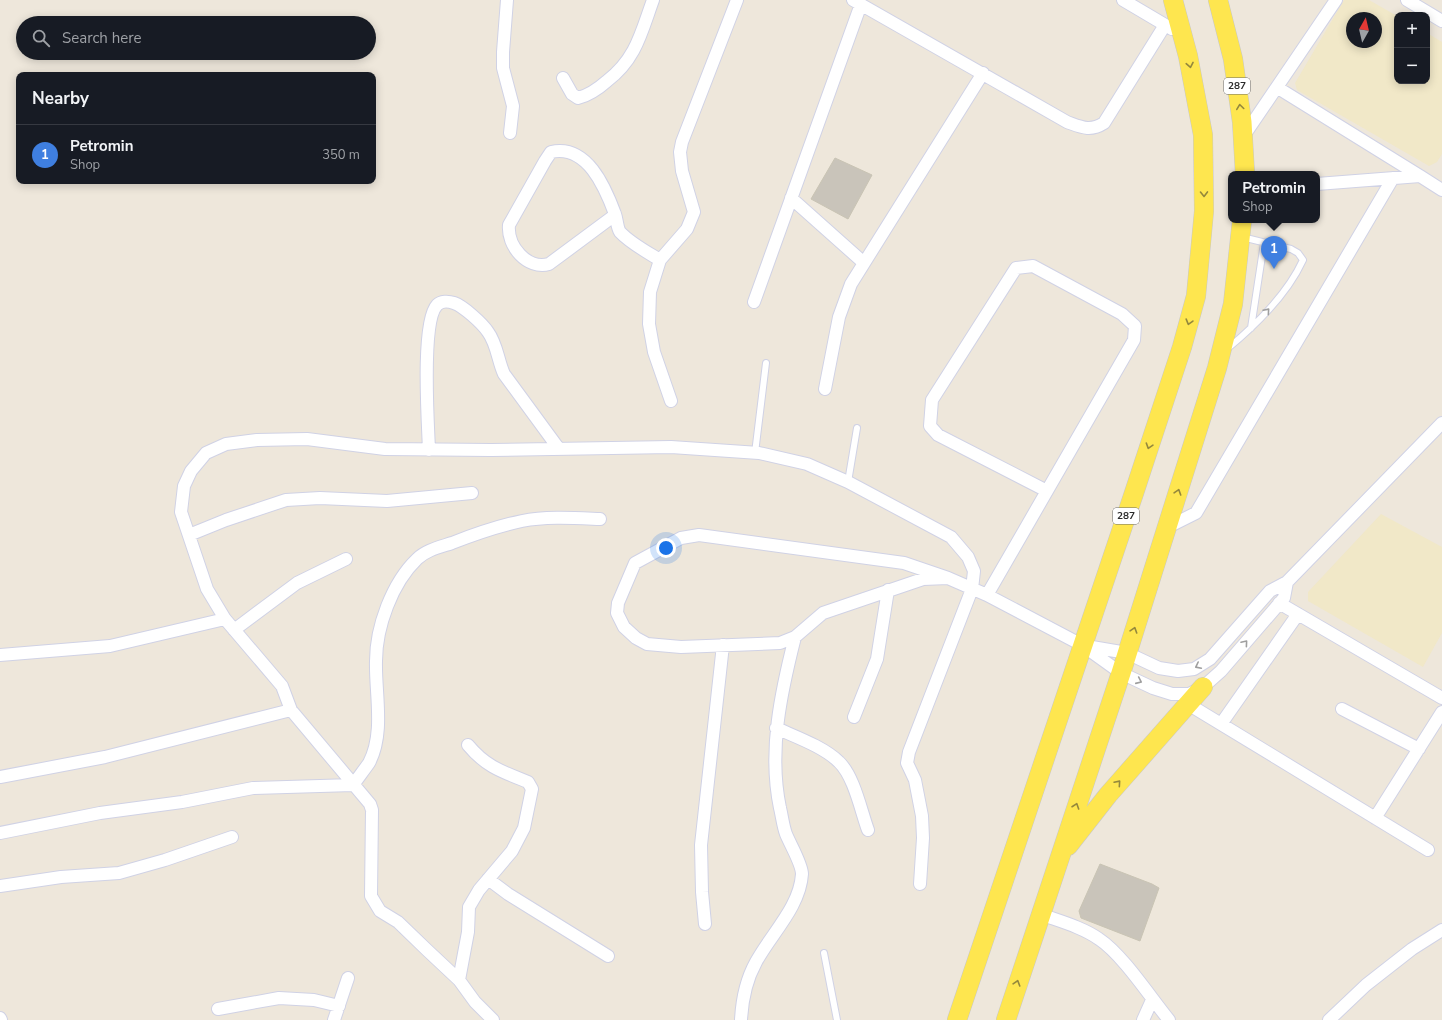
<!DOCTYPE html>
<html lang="en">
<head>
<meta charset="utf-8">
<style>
	body { margin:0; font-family:"Nunito Sans",sans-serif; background:#20242c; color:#f1f3f6 }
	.controls { position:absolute; right:12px; top:12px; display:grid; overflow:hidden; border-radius:8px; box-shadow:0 2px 10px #0003 }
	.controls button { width:36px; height:36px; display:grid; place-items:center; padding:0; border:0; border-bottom:1px solid #363941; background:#171b24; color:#f1f3f6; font:20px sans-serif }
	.compass { position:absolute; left:1346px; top:12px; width:36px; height:36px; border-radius:50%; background:#171b24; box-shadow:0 2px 10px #0003; rotate:8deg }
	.you { position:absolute; left:666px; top:548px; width:14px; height:14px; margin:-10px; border:3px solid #fff; border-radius:50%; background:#1a73e8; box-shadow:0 0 0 6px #1a73e833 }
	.badge { display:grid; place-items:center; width:26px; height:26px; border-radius:50%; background:#7c3aed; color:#fff; font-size:13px; font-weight:700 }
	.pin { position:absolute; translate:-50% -33px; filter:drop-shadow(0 1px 2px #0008) }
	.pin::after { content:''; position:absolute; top:21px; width:14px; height:12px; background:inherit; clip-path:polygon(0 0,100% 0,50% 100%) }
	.popup { position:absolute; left:1228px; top:171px; width:92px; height:52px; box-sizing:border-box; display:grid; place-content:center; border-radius:8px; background:#171b24; filter:drop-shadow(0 1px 3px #0005); font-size:13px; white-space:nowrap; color:#9ea1a6 }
	.popup b { font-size:15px; color:#f1f3f6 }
	.popup::after { content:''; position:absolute; left:50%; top:100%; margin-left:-8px; border:8px solid transparent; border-top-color:#171b24 }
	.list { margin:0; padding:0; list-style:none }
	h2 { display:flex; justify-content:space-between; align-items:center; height:52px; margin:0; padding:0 16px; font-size:17px }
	h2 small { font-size:13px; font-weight:400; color:#9ea1a6 }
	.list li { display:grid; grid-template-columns:26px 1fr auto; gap:12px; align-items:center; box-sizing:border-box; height:60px; padding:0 16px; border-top:1px solid #363941 }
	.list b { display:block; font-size:15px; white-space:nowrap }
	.list p { margin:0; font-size:13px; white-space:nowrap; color:#9ea1a6 }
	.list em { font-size:13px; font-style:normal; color:#9ea1a6 }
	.icon { flex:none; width:22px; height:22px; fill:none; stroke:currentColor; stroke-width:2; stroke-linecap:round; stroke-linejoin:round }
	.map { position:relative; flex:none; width:1442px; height:1020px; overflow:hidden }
	.search { position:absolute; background:#171b24; box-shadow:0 2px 10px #0003; left:16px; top:16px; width:360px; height:44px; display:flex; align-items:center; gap:10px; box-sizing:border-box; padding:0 14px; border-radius:22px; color:#9ea1a6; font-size:15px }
	.panel { position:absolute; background:#171b24; box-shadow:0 2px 10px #0003; left:16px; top:72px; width:360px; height:112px; border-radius:8px }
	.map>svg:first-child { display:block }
</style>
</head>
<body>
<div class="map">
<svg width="1442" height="1020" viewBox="0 0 1442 1020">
	<rect width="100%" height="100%" fill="#eee7db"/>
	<!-- education -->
	<path fill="#f1e8c8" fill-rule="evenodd" d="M 1344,0 L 1369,0 L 1397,16 L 1397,81 L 1427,81 L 1427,33 L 1442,42 L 1442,154 L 1437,162 L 1429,166 L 1297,90 L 1295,83 ZM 1352,18 L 1376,18 L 1376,42 L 1352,42 Z
		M 1381,514 L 1442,547 L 1442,633 L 1423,667 L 1308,601 L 1308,592 Z"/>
	<!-- building -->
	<path fill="#c9c4ba" stroke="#c9c4b4" d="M 835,158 L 872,175 L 848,219 L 811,199 Z
		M 1100,864 L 1152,884 L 1159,888 L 1140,941 L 1081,918 L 1079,911 Z"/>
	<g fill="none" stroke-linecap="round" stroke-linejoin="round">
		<defs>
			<path id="service" d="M 1251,328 L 1264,243
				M 1227,349 C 1256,325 1287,295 1303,260 L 1298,253 L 1291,249 L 1242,237
				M 755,453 L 766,363
				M 848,482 L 857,428
				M 824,953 L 837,1020"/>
			<path id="minor" d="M 507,0 L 503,52 L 503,68 L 513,106 L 510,133
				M 853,0 L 1067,122 C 1081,127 1090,132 1104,123 L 1165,25
				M 1123,0 L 1172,29
				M 1407,0 L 1442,21
				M 563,78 L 572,94 L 578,98 C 590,95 598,89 607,81 C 636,59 641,33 653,0
				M 1278,88 L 1420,176
				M 1243,137 L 1336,0
				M 1317,184 L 1420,176 L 1442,190
				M 791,198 L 864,263
				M 615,215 L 549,264 C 527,270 507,246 509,225 L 545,161 L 551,152 C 587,144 605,187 615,214 C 617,219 617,228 620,232 C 630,243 647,252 660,260
				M 754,302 L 861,4
				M 825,389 L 839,317 L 851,284 L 983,73
				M 671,401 L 654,352 L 649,324 L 650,292 L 660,260 L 687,229 L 694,212 L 682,171 L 680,152 L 682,142 L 737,0
				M 429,450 C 428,423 421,322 437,305 C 441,301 448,301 454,303 C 463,306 482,323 488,332 C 497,344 498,361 504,374 L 559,449
				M 1166,528 L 1196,513 L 1393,178
				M 189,535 L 226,520 L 286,500 L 320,498 L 387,501 L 472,493
				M 948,578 L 904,563 L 699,535 L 681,538 L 635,563 L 618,603 L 617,613 L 624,627 L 636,638 L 647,644 L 681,647 L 780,643 L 795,637 L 823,613 L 923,579 L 948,578 L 987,595 L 1082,645 L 1121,673 L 1153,688 L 1172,694 L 1189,694 L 1203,687 L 1221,671 L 1284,598 L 1287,582
				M 987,595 L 1134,340 L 1135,326 L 1122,314 L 1033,266 L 1016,268 L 932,400 L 930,426 L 938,435 L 1047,491
				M 1279,603 L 1442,698
				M 234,630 L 297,583 L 346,559
				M 1086,646 L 1127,653 L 1159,668 L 1178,671 L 1194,669 L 1210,659 L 1270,591 L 1287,582 L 1442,423
				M 0,655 L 110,646 L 225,619
				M 1188,704 L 1428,850
				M 1342,709 L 1419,749
				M 854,717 L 877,659 L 888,590
				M 1221,724 L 1298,614
				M 776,728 C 796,737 824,747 839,762 C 854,776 861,811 868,830
				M 0,777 L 105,757 L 291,710
				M 1375,818 L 1442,712
				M 0,833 L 100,813 L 182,802 L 253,788 L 353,785 C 358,778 364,770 369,763 C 385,733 375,693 376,661 C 376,627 392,583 417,559 C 426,550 440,547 452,543 C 475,534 498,526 522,521 C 546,516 576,518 600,519
				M 488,879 L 508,894 L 608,956
				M 0,886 L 61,877 L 119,873 L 165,860 L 232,837
				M 1040,914 C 1059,921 1082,927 1099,939 C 1123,955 1150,997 1169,1020
				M 705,924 L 702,892 L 701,845 L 723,645
				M 459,980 L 468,932 L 469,907 L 479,890 L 512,851 L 524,828 L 532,789 L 528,782 C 503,772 486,767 468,745
				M 218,1009 L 279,998 L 314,1000 L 339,1006
				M 0,1018 L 1,1020
				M 334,1020 L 348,978
				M 493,1020 L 475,1002 L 459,980 L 427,950 L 398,922 L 380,911 L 371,896 L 372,810 L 370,804 L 291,710 L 282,686 L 225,619 L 207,589 L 181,512 L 184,486 L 191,471 L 206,453 L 226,444 L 257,440 L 307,439 L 385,449 L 491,450 L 671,447 L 759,453 L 807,464 L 848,482 L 951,537 L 968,557 L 974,571 L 972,589 L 909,752 L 907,763 L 915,780 L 922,816 L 923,838 L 920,884
				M 741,1020 C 742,1000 746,980 756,962 C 771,934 800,907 802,874 C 802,864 790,844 786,834 C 783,826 782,816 780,808 C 768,751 781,692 795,637
				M 1143,1020 L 1152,1000
				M 1329,1020 L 1366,985 L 1412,949 L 1442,930"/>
			<path id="primary" d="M 1218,0 L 1233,59 L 1242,122 L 1245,174
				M 1068,846 L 1108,795 L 1203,687
				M 957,1020 L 1134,493 L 1182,347 L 1196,296 L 1204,211 L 1203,135 L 1188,56 L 1173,0
				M 1006,1020 L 1121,673 L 1217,368 L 1233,304 L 1242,220"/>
		</defs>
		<!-- service casing -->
		<use href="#service" stroke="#d0d2e5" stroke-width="8"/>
		<!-- minor casing -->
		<use href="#minor" stroke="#d0d2e5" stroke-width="14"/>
		<!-- primary casing -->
		<use href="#primary" stroke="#c8c8c8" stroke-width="20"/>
		<!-- service -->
		<use href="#service" stroke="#fff" stroke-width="6"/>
		<!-- minor -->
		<use href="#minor" stroke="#fff" stroke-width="12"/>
		<!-- primary -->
		<use href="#primary" stroke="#fee64f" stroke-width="19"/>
	</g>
	<!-- one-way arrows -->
	<defs><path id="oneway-chevron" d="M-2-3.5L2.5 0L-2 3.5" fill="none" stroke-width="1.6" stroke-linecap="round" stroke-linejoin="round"/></defs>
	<g stroke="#94883c">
		<use href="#oneway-chevron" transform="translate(1190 65) rotate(79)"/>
		<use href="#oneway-chevron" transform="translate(1240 107) rotate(-98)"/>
		<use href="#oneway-chevron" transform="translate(1204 194) rotate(89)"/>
		<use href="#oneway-chevron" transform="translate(1189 322) rotate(106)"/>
		<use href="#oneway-chevron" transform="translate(1149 446) rotate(108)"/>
		<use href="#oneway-chevron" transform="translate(1178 492) rotate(-72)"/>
		<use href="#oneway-chevron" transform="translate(1134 630) rotate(-72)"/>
		<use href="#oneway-chevron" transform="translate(1118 783) rotate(-49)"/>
		<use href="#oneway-chevron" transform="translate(1076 806) rotate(-71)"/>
		<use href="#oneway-chevron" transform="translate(1017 983) rotate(-73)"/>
	</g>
	<g stroke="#9f9f9f">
		<use href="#oneway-chevron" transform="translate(1267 311) rotate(-49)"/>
		<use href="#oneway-chevron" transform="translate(1245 643) rotate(-50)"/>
		<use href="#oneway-chevron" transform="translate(1198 666) rotate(153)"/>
		<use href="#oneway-chevron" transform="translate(1139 681) rotate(24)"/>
	</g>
	<g text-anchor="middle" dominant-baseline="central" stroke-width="3" stroke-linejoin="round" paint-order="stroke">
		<!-- shield labels -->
		<g fill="#fff" stroke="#6a6a6a" stroke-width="1">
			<rect x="1224" y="78" width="26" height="16" rx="3"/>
			<rect x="1113" y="508" width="26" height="16" rx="3"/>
		</g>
		<g font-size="10" font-weight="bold" fill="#2a2a2a">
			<text x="1237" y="86">287</text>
			<text x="1126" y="516">287</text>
		</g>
	</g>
</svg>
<div class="controls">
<button>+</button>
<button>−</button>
</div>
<svg class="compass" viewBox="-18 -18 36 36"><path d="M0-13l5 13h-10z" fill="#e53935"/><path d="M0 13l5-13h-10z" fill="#9ea1a6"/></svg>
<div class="you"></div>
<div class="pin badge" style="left:1274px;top:269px;background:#3f7fe0">1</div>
<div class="popup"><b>Petromin</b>Shop</div>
<div class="search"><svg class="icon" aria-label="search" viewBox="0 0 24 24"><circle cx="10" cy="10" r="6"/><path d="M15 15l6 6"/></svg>Search here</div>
<section class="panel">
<h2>Nearby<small></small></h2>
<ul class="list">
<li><span class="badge" style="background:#3f7fe0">1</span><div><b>Petromin</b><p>Shop</p></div><em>350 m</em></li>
</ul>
</section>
</div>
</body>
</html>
